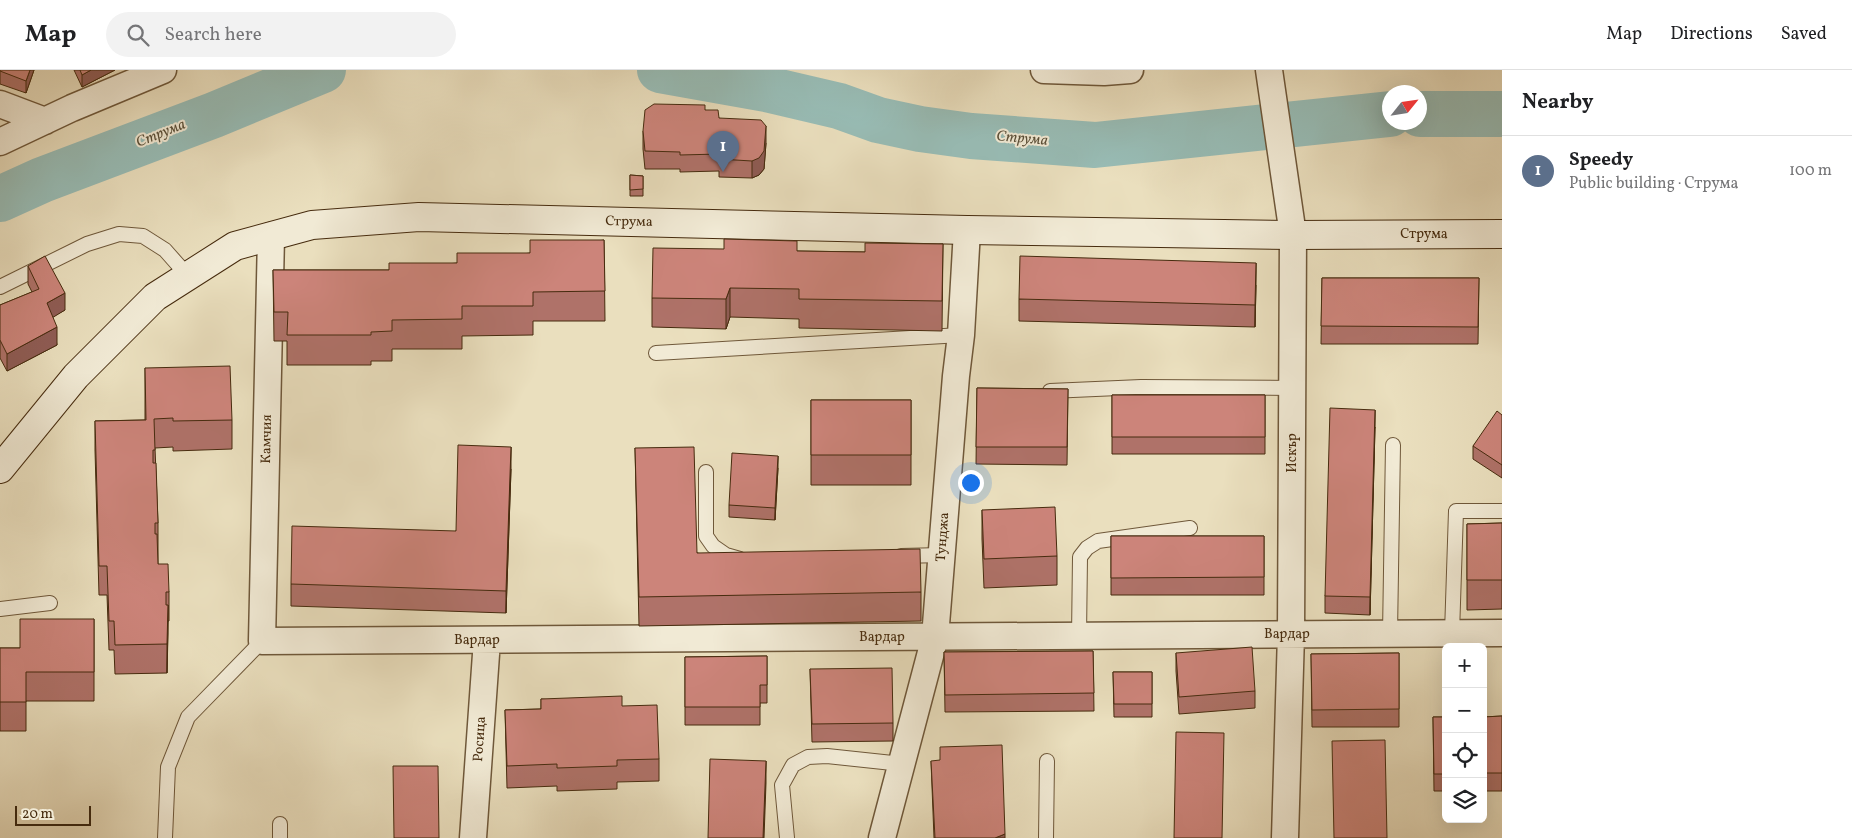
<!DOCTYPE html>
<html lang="en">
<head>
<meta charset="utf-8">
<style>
	body { margin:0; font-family:Vollkorn,serif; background:#f2f2f2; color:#202124 }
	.controls { position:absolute; right:15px; bottom:15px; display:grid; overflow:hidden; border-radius:8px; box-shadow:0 5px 20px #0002 }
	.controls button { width:45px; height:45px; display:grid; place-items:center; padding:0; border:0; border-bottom:1px solid #e0e0e0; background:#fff; color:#202124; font:25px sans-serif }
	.compass { position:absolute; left:1382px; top:15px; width:45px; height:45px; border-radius:50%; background:#fff; box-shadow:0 5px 20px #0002; rotate:60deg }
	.scale { position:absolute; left:15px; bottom:12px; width:76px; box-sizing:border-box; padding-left:5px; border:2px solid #462b0e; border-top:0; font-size:14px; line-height:18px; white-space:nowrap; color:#462b0e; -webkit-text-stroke:4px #f1ead5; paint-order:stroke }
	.you { position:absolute; left:970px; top:412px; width:18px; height:18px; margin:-12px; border:4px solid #fff; border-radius:50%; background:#1a73e8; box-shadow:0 0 0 8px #1a73e833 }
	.badge { display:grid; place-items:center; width:32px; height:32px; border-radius:50%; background:#8f2418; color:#fff; font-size:16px; font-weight:700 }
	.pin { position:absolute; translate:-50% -41px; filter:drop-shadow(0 1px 2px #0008) }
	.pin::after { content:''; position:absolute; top:26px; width:18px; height:15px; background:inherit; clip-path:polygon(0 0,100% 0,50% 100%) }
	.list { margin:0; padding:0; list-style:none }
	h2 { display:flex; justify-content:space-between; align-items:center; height:65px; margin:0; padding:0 20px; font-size:21px }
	h2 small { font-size:16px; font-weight:400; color:#757577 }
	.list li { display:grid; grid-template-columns:32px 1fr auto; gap:15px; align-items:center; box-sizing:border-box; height:70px; padding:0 20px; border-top:1px solid #e0e0e0 }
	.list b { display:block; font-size:19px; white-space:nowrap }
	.list p { margin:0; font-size:16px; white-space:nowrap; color:#757577 }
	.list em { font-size:16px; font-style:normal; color:#757577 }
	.icon { flex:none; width:28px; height:28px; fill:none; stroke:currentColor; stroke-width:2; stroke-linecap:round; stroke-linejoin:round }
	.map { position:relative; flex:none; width:1502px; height:768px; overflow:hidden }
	header { display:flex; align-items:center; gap:30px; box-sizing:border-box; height:70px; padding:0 25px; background:#fff; border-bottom:1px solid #e0e0e0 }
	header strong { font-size:24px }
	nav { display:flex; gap:28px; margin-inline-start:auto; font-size:18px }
	.search { width:350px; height:45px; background:#f2f2f2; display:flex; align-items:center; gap:12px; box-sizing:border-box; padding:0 18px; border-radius:28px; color:#757577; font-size:19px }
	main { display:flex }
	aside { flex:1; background:#fff }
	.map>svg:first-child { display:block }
</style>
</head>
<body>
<header>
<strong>Map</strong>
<div class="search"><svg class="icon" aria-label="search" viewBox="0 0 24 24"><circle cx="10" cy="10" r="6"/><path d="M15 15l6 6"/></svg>Search here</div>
<nav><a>Map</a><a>Directions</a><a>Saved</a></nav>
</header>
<main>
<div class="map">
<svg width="1502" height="768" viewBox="0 0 1502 768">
	<rect width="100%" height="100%" fill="#eadfbe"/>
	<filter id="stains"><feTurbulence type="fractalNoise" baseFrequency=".004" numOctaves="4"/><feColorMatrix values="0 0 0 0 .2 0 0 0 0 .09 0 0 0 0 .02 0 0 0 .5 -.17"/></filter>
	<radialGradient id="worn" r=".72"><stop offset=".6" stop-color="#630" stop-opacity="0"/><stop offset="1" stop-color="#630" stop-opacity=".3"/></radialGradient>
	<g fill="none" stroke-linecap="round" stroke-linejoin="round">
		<!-- river -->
		<path stroke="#98bcb5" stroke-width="46" d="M 660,0 L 771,20 L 839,36 L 878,50 L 920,59 L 971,66 L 1095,75 L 1390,44
			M 1420,44 L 1502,44
			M 0,129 L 42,110 L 214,45 L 323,0"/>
		<defs>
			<path id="service" d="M 0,217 L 87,174 L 119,164 L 143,166 L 165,180 L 188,206
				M 656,283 L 961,265
				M 1050,321 L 1141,317 L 1292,318
				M 706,402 L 706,466 L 713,476 L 726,485 L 740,489
				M 901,486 L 942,485
				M 0,539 L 50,533
				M 1452,563 L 1456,441 L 1502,441
				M 1390,564 L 1393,375
				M 1079,566 L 1080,487 L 1087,478 L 1098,471 L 1190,458
				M 280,754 L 280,768
				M 165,768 L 168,697 L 188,647 L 262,571
				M 787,768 L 782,715 L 793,695 L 808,687 L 827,686 L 902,694
				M 1046,768 L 1047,691"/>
			<path id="minor" d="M 1044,0 L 1104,2 L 1130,0
				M 1269,0 L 1293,165 L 1291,564 L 1285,768
				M 0,34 L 45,51
				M 0,72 L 72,38 L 163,0
				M 271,166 L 262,571 L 1502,563
				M 473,768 L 487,570
				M 882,768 L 935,567 L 956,306 L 961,265 L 967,160"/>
			<path id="secondary" d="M 0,399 L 76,306 L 155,227 L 235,176 L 312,155 L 419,147 L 967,160 L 1293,165 L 1502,164"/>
		</defs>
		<!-- service casing -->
		<use href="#service" stroke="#6f583a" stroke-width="16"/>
		<!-- minor casing -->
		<use href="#minor" stroke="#6f583a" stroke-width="29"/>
		<!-- secondary casing -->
		<use href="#secondary" stroke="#462b0e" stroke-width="30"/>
		<!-- service -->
		<use href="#service" stroke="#f1ead5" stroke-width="14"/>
		<!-- minor -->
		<use href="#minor" stroke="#f1ead5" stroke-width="26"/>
		<!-- secondary -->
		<use href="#secondary" stroke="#f1ead5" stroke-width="28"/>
	</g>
	<!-- wall -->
	<path fill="#af7269" stroke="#462b0e" d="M 0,0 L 34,0 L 26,23 L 0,14 Z
		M 74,0 L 115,0 L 82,17 Z
		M 705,40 L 719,48 L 766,73 L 764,99 L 759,105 L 752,108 L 719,107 L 719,101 L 680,102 L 680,99 L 645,99 L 643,79 L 643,61 Z
		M 630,105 L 643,106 L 643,126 L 630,126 Z
		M 604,170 L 605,251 L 533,251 L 533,265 L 462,266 L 462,279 L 392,279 L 392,291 L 371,291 L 371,295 L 287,295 L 287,271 L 274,271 L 273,200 L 389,200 L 457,193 L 530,183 Z
		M 943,174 L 942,261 L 799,258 L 799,249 L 730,247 L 726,259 L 652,257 L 652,228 L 797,181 L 865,182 Z
		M 28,196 L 65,240 L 52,247 L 57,275 L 7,301 L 0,288 L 0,235 L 32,222 L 28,214 Z
		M 1322,208 L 1479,208 L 1478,274 L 1321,274 Z
		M 1256,215 L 1255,257 L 1019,251 L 1019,229 Z
		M 145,298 L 232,350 L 232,379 L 173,381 L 173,377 L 155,378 L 158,453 L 158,494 L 169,522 L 169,551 L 168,551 L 167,603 L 115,604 L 114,580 L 109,580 L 107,525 L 99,525 L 95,380 L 95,351 L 145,350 Z
		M 977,318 L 1068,319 L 1067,395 L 976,394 Z
		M 1112,325 L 1265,325 L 1265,384 L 1112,384 Z
		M 811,330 L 911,330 L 911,415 L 811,415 Z
		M 1502,345 L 1502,408 L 1473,389 L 1473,376 Z
		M 1375,357 L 1370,545 L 1325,543 L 1325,526 Z
		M 635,378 L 697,483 L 921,522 L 921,551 L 639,556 Z
		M 778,398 L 775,450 L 729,447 L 729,435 Z
		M 511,399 L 506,543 L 291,536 L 291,514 L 456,461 Z
		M 982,440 L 1057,486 L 1057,515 L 984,518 L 982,469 Z
		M 1502,453 L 1502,539 L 1467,540 L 1467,454 Z
		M 1111,466 L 1264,466 L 1264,525 L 1111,525 Z
		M 94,549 L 94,631 L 26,631 L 26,661 L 0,661 L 0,578 L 20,578 Z
		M 1093,581 L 1094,641 L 945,642 L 944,582 Z
		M 1176,583 L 1255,621 L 1255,638 L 1179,644 L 1176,601 Z
		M 1399,583 L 1399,657 L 1312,657 L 1311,584 Z
		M 767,586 L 767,633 L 760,633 L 760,655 L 685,655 L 685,587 Z
		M 810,599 L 893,653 L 893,671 L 812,672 Z
		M 1113,602 L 1152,602 L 1152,647 L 1114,647 Z
		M 541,629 L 622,636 L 659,689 L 659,711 L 617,712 L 617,719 L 557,721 L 557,716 L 507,718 L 505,640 L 541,639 Z
		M 1502,646 L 1502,721 L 1483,721 L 1483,647 Z
		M 1433,647 L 1446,647 L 1446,721 L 1434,721 Z
		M 931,691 L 1005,768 L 934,768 Z"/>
	<!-- shaded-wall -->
	<path fill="#8f5c55" stroke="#462b0e" d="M 30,0 L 34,0 L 26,23 L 26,11 Z
		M 91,0 L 115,0 L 82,17 L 82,5 Z
		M 766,56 L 766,73 L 764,99 L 759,105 L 752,108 L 752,91 Z
		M 1256,193 L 1256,215 L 1255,257 L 1255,235 Z
		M 730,218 L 730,247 L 726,259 L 726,229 Z
		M 65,223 L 65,240 L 47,251 L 47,233 Z
		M 57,257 L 57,275 L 7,301 L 7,284 Z
		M 1375,340 L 1375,357 L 1370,545 L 1370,527 Z
		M 511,377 L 511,399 L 506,543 L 506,521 Z
		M 778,386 L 778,398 L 775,450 L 775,438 Z
		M 168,535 L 168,564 L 167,603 L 167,574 Z
		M 766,691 L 766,713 L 764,768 L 763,768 Z
		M 1005,764 L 1005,768 L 995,768 Z"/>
	<!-- building -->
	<path fill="#cc847a" stroke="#462b0e" d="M 0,0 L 30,0 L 26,11 L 0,1 Z
		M 80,0 L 91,0 L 82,5 Z
		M 654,34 L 705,35 L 705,40 L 718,40 L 719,48 L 761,50 L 766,56 L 764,81 L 759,88 L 752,91 L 719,89 L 719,84 L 680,85 L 680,82 L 645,81 L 643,61 L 645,40 Z
		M 630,105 L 643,106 L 643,119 L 630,120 Z
		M 724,169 L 797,171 L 797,181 L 865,182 L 865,173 L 943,174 L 942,231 L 799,229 L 799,219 L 730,218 L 726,229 L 652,228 L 653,178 L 724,179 Z
		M 530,170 L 604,170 L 605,221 L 533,222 L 533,236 L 462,236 L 462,249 L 392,250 L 392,261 L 371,262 L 371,265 L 287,265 L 288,242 L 274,242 L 273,200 L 389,200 L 389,193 L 457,193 L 457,183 L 530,183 Z
		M 45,186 L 65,223 L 47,233 L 57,257 L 7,284 L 0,270 L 0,235 L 39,219 L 28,196 Z
		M 1020,186 L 1256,193 L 1255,235 L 1019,229 Z
		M 1322,208 L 1479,208 L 1478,257 L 1321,256 Z
		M 230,296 L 232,350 L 173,351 L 173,348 L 154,349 L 155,380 L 153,380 L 153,393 L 156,393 L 158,453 L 155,453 L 155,464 L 157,464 L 158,494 L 168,494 L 169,522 L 166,522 L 166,535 L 168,535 L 167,574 L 115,575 L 114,551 L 109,551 L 107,496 L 99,496 L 95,351 L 146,350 L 145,298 Z
		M 977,318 L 1068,319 L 1067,377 L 976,377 Z
		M 1112,325 L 1265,325 L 1265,367 L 1112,367 Z
		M 811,330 L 911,330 L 911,385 L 811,385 Z
		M 1330,338 L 1375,340 L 1370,527 L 1325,526 Z
		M 1497,341 L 1502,345 L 1502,395 L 1473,376 Z
		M 458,375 L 511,377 L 506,521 L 291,514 L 292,456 L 456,461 Z
		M 694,377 L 697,483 L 920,479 L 921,522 L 639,527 L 635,378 Z
		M 732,383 L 778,386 L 775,438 L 729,435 Z
		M 1055,437 L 1057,486 L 984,489 L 982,440 Z
		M 1502,453 L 1502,510 L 1467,510 L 1467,454 Z
		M 1111,466 L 1264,466 L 1264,507 L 1111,508 Z
		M 20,549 L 94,549 L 94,602 L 26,602 L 26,632 L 0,632 L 0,578 L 20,578 Z
		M 1252,577 L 1255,621 L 1179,627 L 1176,583 Z
		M 1093,581 L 1094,623 L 945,625 L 944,582 Z
		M 1399,583 L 1399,639 L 1312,640 L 1311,584 Z
		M 767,586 L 767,615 L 760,615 L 760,637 L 685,637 L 685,587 Z
		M 892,598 L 893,653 L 812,654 L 810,599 Z
		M 1113,602 L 1152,602 L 1152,634 L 1114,634 Z
		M 622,626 L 622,636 L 657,635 L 659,689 L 617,690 L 617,696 L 557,698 L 557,694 L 507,696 L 505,640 L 541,639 L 541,629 Z
		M 1502,646 L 1502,703 L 1483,703 L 1483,647 Z
		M 1433,647 L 1446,647 L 1446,704 L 1434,704 Z
		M 1176,662 L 1224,663 L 1222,768 L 1174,768 Z
		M 1385,670 L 1387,768 L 1334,768 L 1332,671 Z
		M 1002,675 L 1005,764 L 995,768 L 935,768 L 931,691 L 940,690 L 940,677 Z
		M 710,689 L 766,691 L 763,768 L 708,768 Z
		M 393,696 L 438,696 L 439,768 L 394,768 Z"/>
	<g text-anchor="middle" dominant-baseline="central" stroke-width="4" stroke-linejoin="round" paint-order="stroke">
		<!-- street labels -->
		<g font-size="14" fill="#462b0e" stroke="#f1ead5">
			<text transform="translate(629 152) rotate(1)">Струма</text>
			<text x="1424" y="164">Струма</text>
			<text transform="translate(267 369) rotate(-89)">Камчия</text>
			<text transform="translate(1292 383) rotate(-90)">Искър</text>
			<text transform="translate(943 467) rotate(-86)">Тунджа</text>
			<text x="1287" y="564">Вардар</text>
			<text x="882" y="567">Вардар</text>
			<text x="477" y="570">Вардар</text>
			<text transform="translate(480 669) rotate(-86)">Росица</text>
		</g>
		<!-- water labels -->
		<g font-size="15" font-style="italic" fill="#5a4f38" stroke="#f1ead5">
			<text transform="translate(161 64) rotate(-22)">Струма</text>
			<text transform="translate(1022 69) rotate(5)">Струма</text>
		</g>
	</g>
	<rect width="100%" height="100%" filter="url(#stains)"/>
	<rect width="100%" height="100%" fill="url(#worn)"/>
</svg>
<div class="controls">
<button>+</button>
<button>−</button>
<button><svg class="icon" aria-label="locate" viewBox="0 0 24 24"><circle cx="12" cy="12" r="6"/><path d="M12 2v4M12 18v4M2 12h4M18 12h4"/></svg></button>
<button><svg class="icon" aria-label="layers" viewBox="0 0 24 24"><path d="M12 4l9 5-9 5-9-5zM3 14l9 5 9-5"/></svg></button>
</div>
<svg class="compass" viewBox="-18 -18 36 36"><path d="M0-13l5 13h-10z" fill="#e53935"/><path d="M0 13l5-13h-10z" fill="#757577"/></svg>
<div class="scale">20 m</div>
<div class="you"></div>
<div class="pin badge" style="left:723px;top:102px;background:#5c6f8a">1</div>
</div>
<aside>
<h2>Nearby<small></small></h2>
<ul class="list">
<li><span class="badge" style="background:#5c6f8a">1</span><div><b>Speedy</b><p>Public building · Струма</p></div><em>100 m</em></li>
</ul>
</aside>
</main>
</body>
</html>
